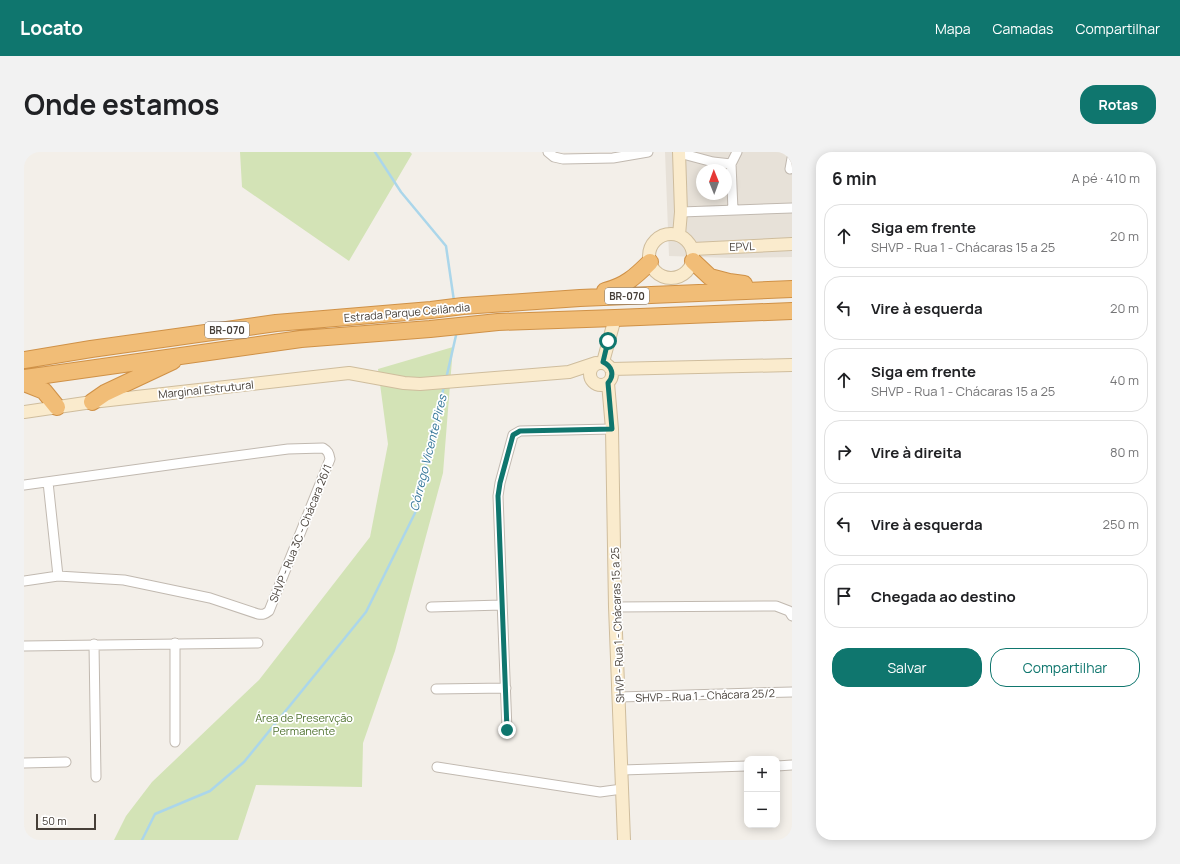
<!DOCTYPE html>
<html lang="pt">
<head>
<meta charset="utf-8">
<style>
	body { margin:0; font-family:Manrope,sans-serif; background:#f2f2f2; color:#202124 }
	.controls { position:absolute; right:12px; bottom:12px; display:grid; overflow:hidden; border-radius:8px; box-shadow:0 2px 10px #0003 }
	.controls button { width:36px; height:36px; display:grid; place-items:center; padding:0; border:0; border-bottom:1px solid #e0e0e0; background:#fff; color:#202124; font:20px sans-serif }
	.compass { position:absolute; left:672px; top:12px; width:36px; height:36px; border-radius:50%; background:#fff; box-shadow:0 2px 10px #0003; rotate:359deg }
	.scale { position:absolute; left:12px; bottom:10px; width:60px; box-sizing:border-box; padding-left:4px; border:2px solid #463f38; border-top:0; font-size:11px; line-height:14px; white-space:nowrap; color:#463f38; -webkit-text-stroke:3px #fff; paint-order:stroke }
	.stop { position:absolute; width:12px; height:12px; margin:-9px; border:3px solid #0f766e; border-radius:50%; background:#fff }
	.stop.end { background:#0f766e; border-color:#fff; box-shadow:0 1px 4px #0008 }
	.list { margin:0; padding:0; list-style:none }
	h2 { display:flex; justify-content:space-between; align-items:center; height:52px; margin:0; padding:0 16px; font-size:17px }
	h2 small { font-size:13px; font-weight:400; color:#757577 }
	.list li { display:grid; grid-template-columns:26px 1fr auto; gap:12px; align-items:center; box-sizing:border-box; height:64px; margin:0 8px 8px; padding:0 8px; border:1px solid #e0e0e0; border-radius:16px }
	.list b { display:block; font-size:15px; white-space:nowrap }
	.list p { margin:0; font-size:13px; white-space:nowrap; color:#757577 }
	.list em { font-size:13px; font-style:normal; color:#757577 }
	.actions { display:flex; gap:8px; padding:12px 16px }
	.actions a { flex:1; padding:9px 0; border:1px solid #0f766e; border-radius:16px; text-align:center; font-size:14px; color:#0f766e }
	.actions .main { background:#0f766e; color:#fff }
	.icon { flex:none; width:22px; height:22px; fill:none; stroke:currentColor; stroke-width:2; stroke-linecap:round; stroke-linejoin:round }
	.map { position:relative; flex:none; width:768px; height:688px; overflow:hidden; border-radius:16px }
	header { display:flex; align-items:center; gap:24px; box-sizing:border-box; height:56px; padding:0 20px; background:#0f766e; color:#fff }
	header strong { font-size:19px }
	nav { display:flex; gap:22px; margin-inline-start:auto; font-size:14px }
	.intro { display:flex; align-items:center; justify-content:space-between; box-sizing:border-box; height:96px; padding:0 24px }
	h1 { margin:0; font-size:28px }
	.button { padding:10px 18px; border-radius:16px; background:#0f766e; color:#fff; font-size:14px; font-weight:700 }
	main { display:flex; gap:24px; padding:0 24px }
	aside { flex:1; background:#fff; border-radius:16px; box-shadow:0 2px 10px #0003 }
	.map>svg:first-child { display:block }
</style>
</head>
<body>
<header>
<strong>Locato</strong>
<nav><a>Mapa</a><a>Camadas</a><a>Compartilhar</a></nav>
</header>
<div class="intro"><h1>Onde estamos</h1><a class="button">Rotas</a></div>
<main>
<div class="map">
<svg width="768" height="688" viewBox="0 0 768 688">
	<rect width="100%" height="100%" fill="#f3efe9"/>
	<!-- residential -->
	<path fill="#e7e1d8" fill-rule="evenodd" d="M 641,0 L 768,0 L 768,105 L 706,106 L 645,104 ZM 678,18 L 702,18 L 702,42 L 678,42 Z"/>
	<!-- green -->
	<path fill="#d3e3b6" d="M 216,0 L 386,0 L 388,2 L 325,109 L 218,35 Z
		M 429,195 L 419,321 L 371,499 L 339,591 L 338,635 L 232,633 L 214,688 L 90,688 L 102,664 L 128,630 L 235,528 L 346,385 L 364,292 L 354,217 Z"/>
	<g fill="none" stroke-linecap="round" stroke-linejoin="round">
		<!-- stream -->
		<path stroke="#abd6ea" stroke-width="2.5" d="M 351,0 L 377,40 L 422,94 L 430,149
			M 422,227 L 433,179
			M 118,688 L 131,662 L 186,639 L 220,610 L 342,460 L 391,361 L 420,234"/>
		<defs>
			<path id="street" d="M 524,0 L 530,5 L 539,7 L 589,6 L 624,0
				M 655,1 L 689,10 L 707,12
				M 766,17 L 768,6
				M 709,58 L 707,12 L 713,0
				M 657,60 L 768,56
				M 24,330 L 34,424
				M 0,333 L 159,311 L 264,297 L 299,296 C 304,299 305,301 306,307 L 245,459 C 241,462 239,463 234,462 L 186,446 L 100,428 L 34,424 L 0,429
				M 407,455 L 478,453
				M 591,455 L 752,454 L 765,459 L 768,464
				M 70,492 L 72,625
				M 0,494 L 234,491
				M 412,537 L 482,536
				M 595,545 L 768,540
				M 483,578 L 474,344 L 476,331 L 489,283 L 496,279 L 588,277
				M 151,590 L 151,491
				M 0,611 L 42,610
				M 753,614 L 768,613
				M 413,615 L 576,640 L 598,637
				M 598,618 L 723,614"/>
			<path id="secondary" d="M 655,0 L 657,60 L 655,83
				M625 104a22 22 0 1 1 44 0a22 22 0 1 1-44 0Z
				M 669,97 L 768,92
				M 579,210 L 591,166
				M566 222a11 11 0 1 1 22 0a11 11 0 1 1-22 0Z
				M 587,217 L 768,213
				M 584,231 L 588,277 L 591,455 L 600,688
				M 0,260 L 68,250 L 325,221 L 380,231 L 396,232 L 545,220 L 572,211"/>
			<path id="highway" d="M 669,109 L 686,125 L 705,130 L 720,132
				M 581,139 C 601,134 611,125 626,110
				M 0,208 L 67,197 L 252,171 L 407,158 L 439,154 L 556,146 L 768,137
				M 0,226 L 277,187 L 406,177 L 474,170 L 591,166 L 768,159
				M 0,231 L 20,239 L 33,255
				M 68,250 L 81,241 L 149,209"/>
		</defs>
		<!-- street casing -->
		<use href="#street" stroke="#c1b9b0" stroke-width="11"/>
		<!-- secondary casing -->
		<use href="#secondary" stroke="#cfbd9d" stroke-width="14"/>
		<!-- highway casing -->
		<use href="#highway" stroke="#cf9147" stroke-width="18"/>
		<!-- street -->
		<use href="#street" stroke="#fff" stroke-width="9"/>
		<!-- secondary -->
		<use href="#secondary" stroke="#faebcd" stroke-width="12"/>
		<!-- highway -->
		<use href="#highway" stroke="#f1bd77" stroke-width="16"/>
	</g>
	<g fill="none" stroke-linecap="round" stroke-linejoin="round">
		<!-- route -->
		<path stroke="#0f766e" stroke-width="5" d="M 483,578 L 474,344 L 476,331 L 489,283 L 496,279 L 588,277 L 584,231 C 591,223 588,214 579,210 L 584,189"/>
	</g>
	<g text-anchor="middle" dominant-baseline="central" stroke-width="3.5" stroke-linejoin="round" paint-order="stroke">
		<!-- shield labels -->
		<g fill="#fff" stroke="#7e7974" stroke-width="1">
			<rect x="581" y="136" width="44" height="16" rx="3"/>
			<rect x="181" y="170" width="44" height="16" rx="3"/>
		</g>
		<g font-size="10" font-weight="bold" fill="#463f38">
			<text x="603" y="144">BR-070</text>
			<text x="203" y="178">BR-070</text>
		</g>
		<!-- street labels -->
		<g font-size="11" fill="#463f38" stroke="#fff">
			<text transform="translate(718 94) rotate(-2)">EPVL</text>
			<text transform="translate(383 160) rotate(-5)">Estrada Parque Ceilândia</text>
			<text transform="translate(182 237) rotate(-6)">Marginal Estrutural</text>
			<text transform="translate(276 381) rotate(-68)">SHVP - Rua 3C - Chácara 26/1</text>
			<text transform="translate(593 473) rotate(-92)">SHVP - Rua 1 - Chácaras 15 a 25</text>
			<text transform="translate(681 543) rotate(-2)">SHVP - Rua 1 - Chácara 25/2</text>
		</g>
		<!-- park labels -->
		<g font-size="11" fill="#507330" stroke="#fff">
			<text x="280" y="565">Área de Preservção<tspan x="280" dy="13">Permanente</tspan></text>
		</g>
		<!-- water labels -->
		<g font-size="12" font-style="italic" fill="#37789a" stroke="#fff">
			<text transform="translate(404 301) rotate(-76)">Córrego Vicente Pires</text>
		</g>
	</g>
</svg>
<div class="controls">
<button>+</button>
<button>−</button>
</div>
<svg class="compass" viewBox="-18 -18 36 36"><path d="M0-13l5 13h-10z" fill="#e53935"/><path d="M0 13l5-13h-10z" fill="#757577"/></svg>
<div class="scale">50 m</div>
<div class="stop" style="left:584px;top:189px"></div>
<div class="stop end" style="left:483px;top:578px"></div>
</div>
<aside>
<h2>6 min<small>A pé · 410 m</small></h2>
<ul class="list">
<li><svg class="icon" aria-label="ahead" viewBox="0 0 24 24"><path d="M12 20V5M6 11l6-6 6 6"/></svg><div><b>Siga em frente</b><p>SHVP - Rua 1 - Chácaras 15 a 25</p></div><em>20 m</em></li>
<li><svg class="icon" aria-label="left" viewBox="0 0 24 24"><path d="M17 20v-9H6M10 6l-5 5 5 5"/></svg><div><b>Vire à esquerda</b></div><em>20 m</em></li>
<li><svg class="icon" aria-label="ahead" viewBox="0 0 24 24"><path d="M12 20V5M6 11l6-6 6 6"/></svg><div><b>Siga em frente</b><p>SHVP - Rua 1 - Chácaras 15 a 25</p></div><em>40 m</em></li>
<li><svg class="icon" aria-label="right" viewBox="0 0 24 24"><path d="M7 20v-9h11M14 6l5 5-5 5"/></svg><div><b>Vire à direita</b></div><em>80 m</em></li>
<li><svg class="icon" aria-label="left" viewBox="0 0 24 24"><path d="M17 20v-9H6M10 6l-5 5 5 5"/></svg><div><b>Vire à esquerda</b></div><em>250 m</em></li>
<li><svg class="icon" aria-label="arrive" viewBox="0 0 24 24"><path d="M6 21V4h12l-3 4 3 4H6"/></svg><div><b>Chegada ao destino</b></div></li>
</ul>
<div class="actions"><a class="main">Salvar</a><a>Compartilhar</a></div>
</aside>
</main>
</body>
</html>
